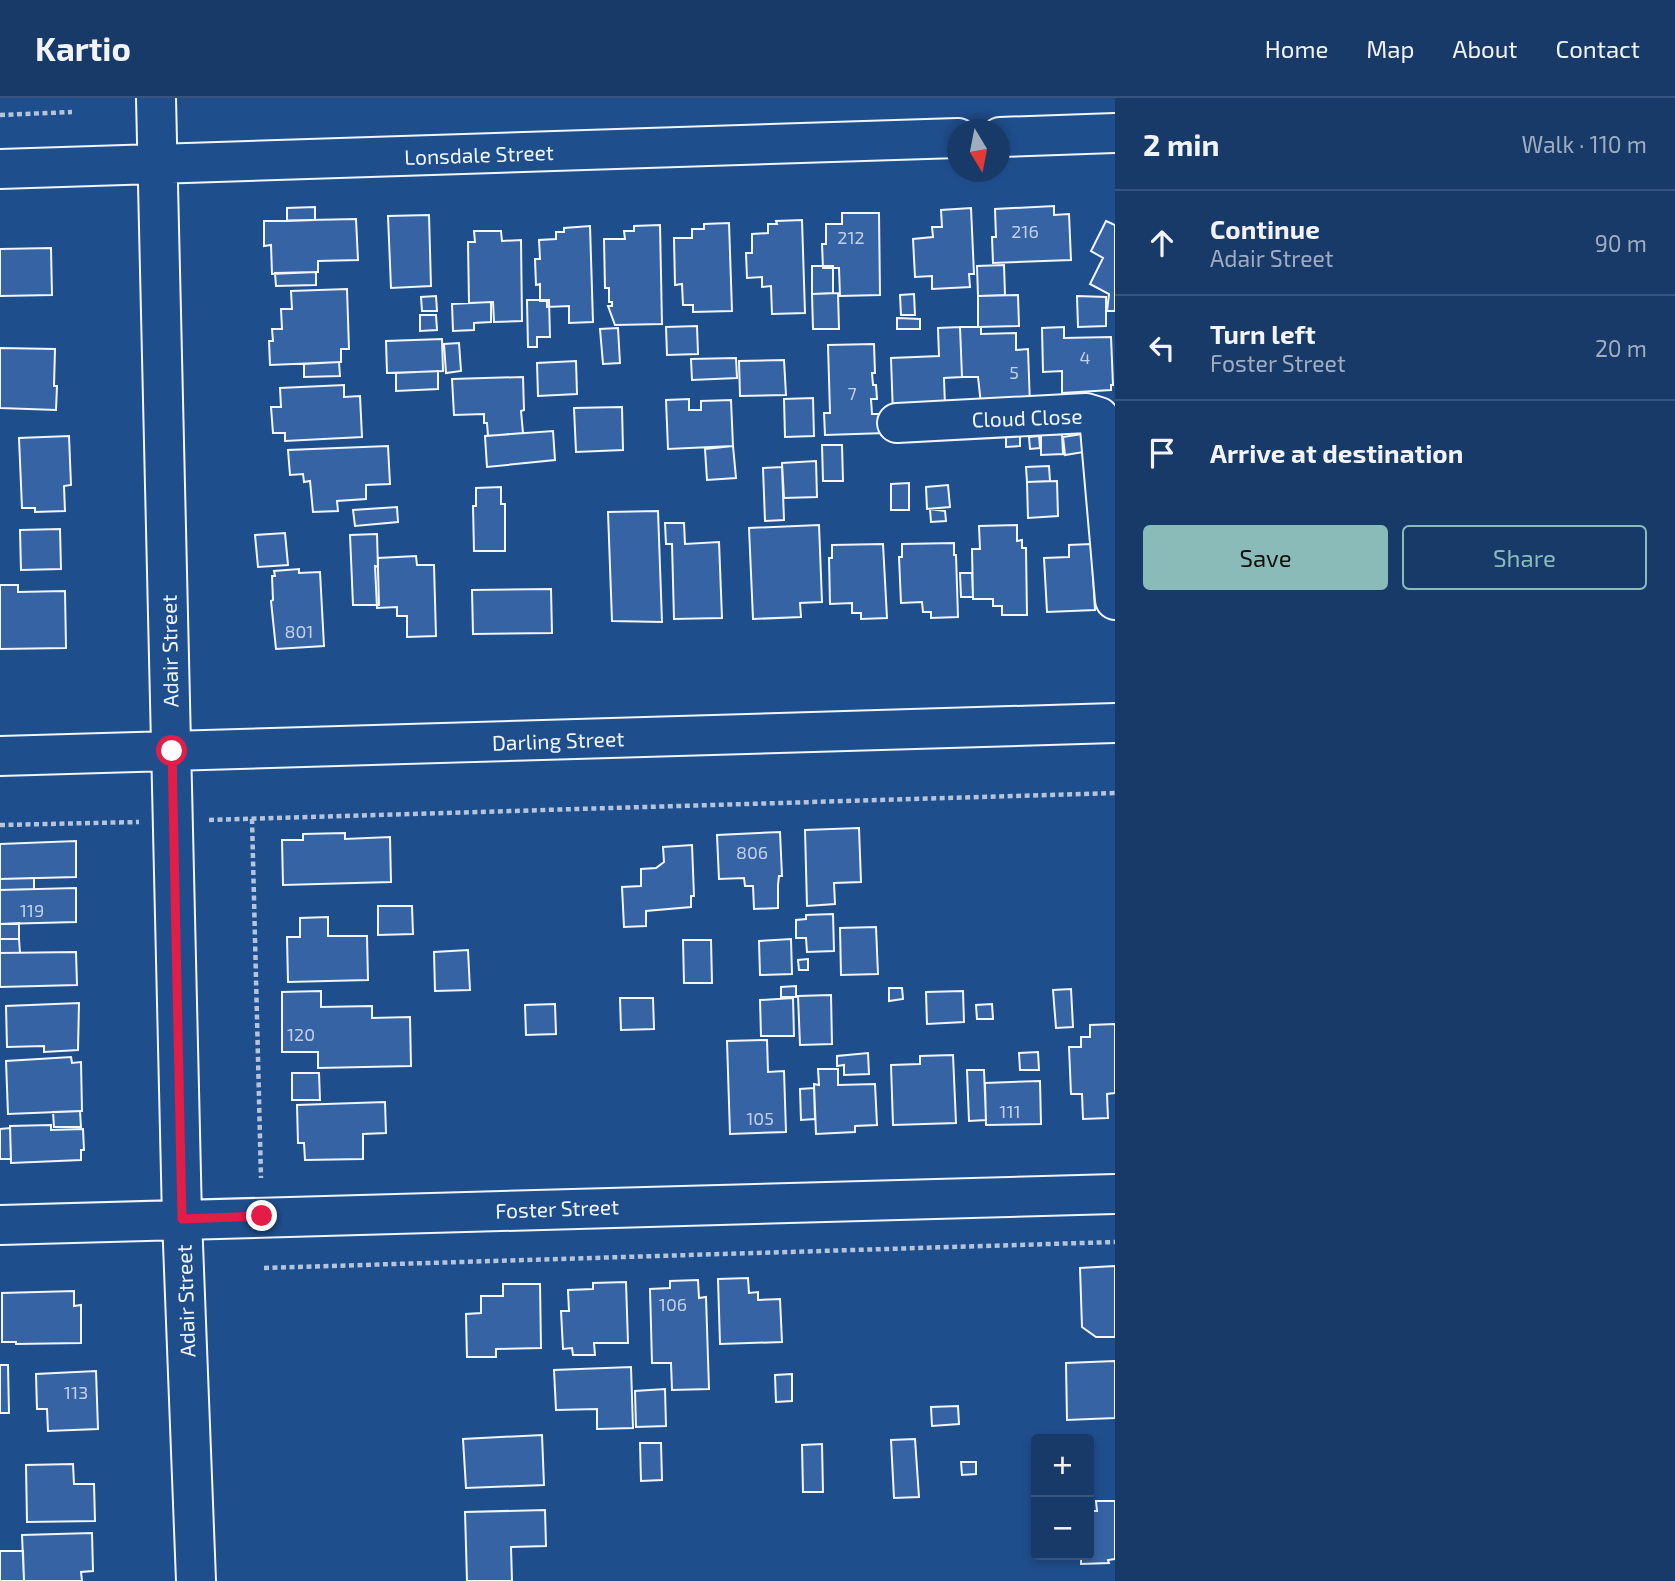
<!DOCTYPE html>
<html lang="en">
<head>
<meta charset="utf-8">
<style>
	body { margin:0; font-family:"Exo 2",sans-serif; background:#244571; color:#f1f3f6 }
	.controls { position:absolute; right:21px; bottom:21px; display:grid; overflow:hidden; border-radius:7px; box-shadow:0 4px 10px #0003 }
	.controls button { width:63px; height:63px; display:grid; place-items:center; padding:0; border:0; border-bottom:2px solid #36547d; background:#173a69; color:#f1f3f6; font:35px sans-serif }
	.compass { position:absolute; left:947px; top:21px; width:63px; height:63px; border-radius:50%; background:#173a69; box-shadow:0 4px 10px #0003; rotate:170deg }
	.stop { position:absolute; width:21px; height:21px; margin:-16px; border:5px solid #e11d48; border-radius:50%; background:#fff }
	.stop.end { background:#e11d48; border-color:#fff; box-shadow:0 2px 7px #0008 }
	.list { margin:0; padding:0; list-style:none }
	h2 { display:flex; justify-content:space-between; align-items:center; height:91px; margin:0; padding:0 28px; font-size:30px }
	h2 small { font-size:23px; font-weight:400; color:#9eadc0 }
	.list li { display:grid; grid-template-columns:46px 1fr auto; gap:21px; align-items:center; box-sizing:border-box; height:105px; padding:0 28px; border-top:2px solid #36547d }
	.list b { display:block; font-size:26px; white-space:nowrap }
	.list p { margin:0; font-size:23px; white-space:nowrap; color:#9eadc0 }
	.list em { font-size:23px; font-style:normal; color:#9eadc0 }
	.actions { display:flex; gap:14px; padding:21px 28px }
	.actions a { flex:1; padding:16px 0; border:2px solid #8bbbb9; border-radius:7px; text-align:center; font-size:24px; color:#8bbbb9 }
	.actions .main { background:#8bbbb9; color:#111 }
	.icon { flex:none; width:38px; height:38px; fill:none; stroke:currentColor; stroke-width:2; stroke-linecap:round; stroke-linejoin:round }
	.map { position:relative; flex:none; width:1115px; height:1483px; overflow:hidden }
	header { display:flex; align-items:center; gap:42px; box-sizing:border-box; height:98px; padding:0 35px; background:#173a69; border-bottom:2px solid #36547d }
	header strong { font-size:33px }
	nav { display:flex; gap:38px; margin-inline-start:auto; font-size:24px }
	main { display:flex }
	aside { flex:1; background:#173a69 }
	.map>svg:first-child { display:block }
</style>
</head>
<body>
<header>
<strong>Kartio</strong>
<nav><a>Home</a><a>Map</a><a>About</a><a>Contact</a></nav>
</header>
<main>
<div class="map">
<svg width="1115" height="1483" viewBox="0 0 1115 1483">
	<rect width="100%" height="100%" fill="#1f4e8c"/>
	<!-- building -->
	<path fill="#3563a3" stroke="#f2f6ff" stroke-width="2" d="M 1054,108 L 1054,117 L 1069,116 L 1071,162 L 993,165 L 992,139 L 996,139 L 995,111 Z
		M 315,109 L 315,122 L 287,123 L 287,110 Z
		M 971,110 L 974,176 L 969,176 L 970,189 L 932,191 L 932,178 L 915,179 L 913,141 L 933,139 L 932,129 L 942,129 L 941,112 Z
		M 842,115 L 879,115 L 880,197 L 840,198 L 839,170 L 823,170 L 822,146 L 826,146 L 826,126 L 842,126 Z
		M 429,117 L 431,188 L 391,190 L 388,118 Z
		M 356,121 L 358,162 L 318,163 L 318,174 L 316,174 L 272,176 L 271,147 L 264,148 L 264,123 Z
		M 802,122 L 805,215 L 772,216 L 771,188 L 762,189 L 762,179 L 747,180 L 746,155 L 752,155 L 752,136 L 768,135 L 768,126 L 777,126 L 776,123 Z
		M 1106,123 L 1115,127 L 1115,213 L 1107,213 L 1109,196 L 1090,186 L 1103,160 L 1091,153 Z
		M 729,125 L 732,213 L 693,214 L 693,207 L 683,207 L 682,186 L 675,187 L 674,140 L 692,140 L 692,131 L 704,131 L 704,126 Z
		M 660,127 L 662,226 L 615,227 L 608,208 L 612,208 L 612,204 L 609,204 L 609,190 L 605,190 L 604,141 L 625,141 L 624,133 L 634,133 L 634,128 Z
		M 590,128 L 593,224 L 569,225 L 569,208 L 547,209 L 547,203 L 540,203 L 540,186 L 536,187 L 535,161 L 540,161 L 539,142 L 556,141 L 556,134 L 564,134 L 564,130 Z
		M 474,133 L 501,133 L 502,143 L 521,142 L 522,223 L 494,224 L 493,204 L 469,205 L 468,144 L 475,144 Z
		M 51,150 L 52,197 L 0,198 L 0,151 Z
		M 1004,167 L 1005,197 L 978,198 L 977,168 Z
		M 812,168 L 833,168 L 833,195 L 812,196 Z
		M 316,174 L 316,187 L 276,188 L 275,175 Z
		M 347,191 L 349,251 L 341,251 L 341,264 L 270,267 L 269,243 L 273,243 L 272,231 L 282,231 L 281,211 L 292,211 L 291,193 Z
		M 838,195 L 839,231 L 813,231 L 812,196 Z
		M 914,196 L 915,217 L 901,217 L 900,197 Z
		M 1018,197 L 1019,228 L 978,229 L 978,198 Z
		M 436,198 L 437,213 L 422,213 L 421,199 Z
		M 1077,198 L 1106,199 L 1106,228 L 1078,229 Z
		M 527,202 L 549,202 L 550,239 L 537,239 L 537,249 L 528,249 Z
		M 491,204 L 491,224 L 474,225 L 474,232 L 453,233 L 452,206 Z
		M 420,217 L 436,217 L 437,232 L 420,233 Z
		M 897,220 L 920,221 L 920,231 L 897,231 Z
		M 697,228 L 698,256 L 667,257 L 666,229 Z
		M 960,229 L 981,229 L 981,236 L 1016,235 L 1016,252 L 1028,251 L 1030,307 L 981,306 L 978,279 L 962,279 Z
		M 960,229 L 962,279 L 944,280 L 945,308 L 893,317 L 891,260 L 939,258 L 938,230 Z
		M 1064,229 L 1064,240 L 1111,239 L 1113,287 L 1111,287 L 1111,292 L 1062,295 L 1062,273 L 1043,274 L 1042,230 Z
		M 618,230 L 620,265 L 603,266 L 600,231 Z
		M 442,241 L 443,273 L 387,275 L 386,243 Z
		M 459,245 L 461,273 L 446,275 L 444,246 Z
		M 874,246 L 875,275 L 872,275 L 873,287 L 876,287 L 877,301 L 871,301 L 872,316 L 885,316 L 886,335 L 825,337 L 824,315 L 830,315 L 828,247 Z
		M 0,250 L 55,251 L 54,288 L 57,288 L 56,312 L 0,310 Z
		M 736,260 L 737,280 L 692,282 L 691,261 Z
		M 784,262 L 786,297 L 740,298 L 739,263 Z
		M 576,263 L 577,296 L 538,298 L 537,265 Z
		M 339,264 L 340,278 L 304,279 L 304,266 Z
		M 438,273 L 438,291 L 396,293 L 396,275 Z
		M 523,279 L 524,312 L 521,313 L 523,335 L 488,338 L 487,325 L 484,325 L 484,316 L 454,317 L 452,281 Z
		M 344,287 L 344,299 L 360,298 L 362,339 L 285,343 L 285,335 L 273,335 L 271,309 L 281,309 L 280,290 Z
		M 813,300 L 814,338 L 785,339 L 784,301 Z
		M 689,301 L 689,312 L 701,312 L 701,303 L 731,302 L 733,348 L 668,351 L 666,302 Z
		M 622,309 L 623,352 L 576,354 L 574,310 Z
		M 553,333 L 555,362 L 487,369 L 485,338 Z
		M 1062,336 L 1063,356 L 1041,357 L 1041,337 Z
		M 1082,336 L 1084,354 L 1065,357 L 1063,339 Z
		M 69,338 L 71,387 L 64,388 L 65,413 L 35,414 L 35,410 L 22,410 L 19,340 Z
		M 1006,338 L 1020,338 L 1020,348 L 1006,349 Z
		M 1039,338 L 1040,350 L 1030,351 L 1029,339 Z
		M 822,347 L 842,347 L 843,383 L 823,383 Z
		M 388,348 L 390,386 L 366,387 L 366,401 L 337,403 L 338,413 L 313,414 L 310,383 L 304,384 L 303,376 L 290,377 L 288,352 Z
		M 733,348 L 736,380 L 707,382 L 705,351 Z
		M 816,363 L 817,399 L 784,400 L 782,365 Z
		M 1049,368 L 1050,383 L 1027,384 L 1026,369 Z
		M 782,369 L 784,422 L 765,423 L 763,370 Z
		M 1057,383 L 1058,418 L 1028,420 L 1027,384 Z
		M 909,385 L 909,412 L 891,412 L 891,386 Z
		M 948,387 L 950,409 L 927,411 L 926,389 Z
		M 501,389 L 501,406 L 505,406 L 505,453 L 474,453 L 473,408 L 476,408 L 476,390 Z
		M 397,409 L 398,424 L 355,428 L 353,412 Z
		M 930,411 L 945,413 L 946,423 L 931,424 Z
		M 658,413 L 662,524 L 612,523 L 608,414 Z
		M 665,425 L 684,425 L 685,446 L 719,444 L 722,520 L 674,521 L 672,446 L 666,446 Z
		M 819,427 L 822,504 L 800,505 L 801,519 L 753,521 L 749,430 Z
		M 1017,427 L 1017,443 L 1022,442 L 1022,450 L 1026,450 L 1027,517 L 1002,517 L 1002,508 L 993,508 L 993,501 L 973,501 L 972,451 L 980,451 L 979,428 Z
		M 60,431 L 61,471 L 21,472 L 20,432 Z
		M 285,435 L 288,467 L 258,469 L 255,437 Z
		M 377,436 L 379,507 L 353,507 L 350,437 Z
		M 954,445 L 954,457 L 956,457 L 958,519 L 931,520 L 931,514 L 923,514 L 922,504 L 901,505 L 899,459 L 902,459 L 902,446 Z
		M 883,446 L 887,520 L 861,521 L 861,515 L 852,515 L 852,505 L 830,506 L 829,460 L 832,460 L 832,447 Z
		M 1091,446 L 1095,512 L 1047,514 L 1044,460 L 1069,459 L 1069,447 Z
		M 416,458 L 417,467 L 434,467 L 436,538 L 407,539 L 407,518 L 397,518 L 397,509 L 377,510 L 375,468 L 378,469 L 378,460 Z
		M 299,471 L 299,475 L 320,474 L 324,548 L 276,551 L 271,503 L 273,502 L 272,478 L 275,478 L 274,473 Z
		M 960,475 L 972,475 L 973,499 L 961,499 Z
		M 0,487 L 18,487 L 18,494 L 65,493 L 66,550 L 0,551 Z
		M 551,491 L 552,535 L 473,536 L 472,492 Z
		M 859,730 L 861,784 L 834,785 L 835,806 L 807,808 L 805,732 Z
		M 780,734 L 782,778 L 779,778 L 778,787 L 778,810 L 754,811 L 753,788 L 745,788 L 744,780 L 719,781 L 717,737 Z
		M 345,735 L 345,741 L 390,739 L 391,784 L 283,787 L 282,742 L 303,742 L 303,736 Z
		M 76,743 L 76,779 L 0,781 L 0,746 Z
		M 692,747 L 694,798 L 691,798 L 691,809 L 646,813 L 646,828 L 624,829 L 622,789 L 641,788 L 641,771 L 656,770 L 664,764 L 663,749 Z
		M 34,780 L 34,791 L 0,792 L 0,781 Z
		M 76,790 L 76,824 L 0,826 L 0,792 Z
		M 378,808 L 412,808 L 413,836 L 378,837 Z
		M 833,816 L 834,853 L 807,854 L 806,840 L 796,840 L 796,822 L 806,821 L 806,817 Z
		M 328,819 L 328,838 L 367,838 L 368,882 L 288,884 L 287,839 L 300,839 L 300,820 Z
		M 19,825 L 19,841 L 0,841 L 0,826 Z
		M 876,829 L 878,876 L 841,877 L 840,830 Z
		M 0,841 L 19,841 L 20,855 L 0,855 Z
		M 791,841 L 792,876 L 760,877 L 759,843 Z
		M 683,842 L 711,842 L 712,885 L 684,885 Z
		M 468,852 L 470,892 L 435,893 L 434,854 Z
		M 76,854 L 77,887 L 0,889 L 0,855 Z
		M 808,861 L 808,872 L 799,872 L 798,862 Z
		M 796,888 L 796,899 L 781,899 L 781,889 Z
		M 889,890 L 902,890 L 903,901 L 889,903 Z
		M 1071,891 L 1073,929 L 1056,930 L 1053,892 Z
		M 321,893 L 321,909 L 372,908 L 372,920 L 410,919 L 411,968 L 318,970 L 318,954 L 282,954 L 282,894 Z
		M 963,893 L 964,924 L 927,926 L 926,894 Z
		M 831,897 L 832,946 L 800,947 L 798,898 Z
		M 620,900 L 653,900 L 654,931 L 621,932 Z
		M 793,900 L 794,938 L 761,938 L 760,902 Z
		M 79,905 L 78,952 L 44,954 L 44,948 L 7,949 L 6,908 Z
		M 555,906 L 556,936 L 526,937 L 525,907 Z
		M 992,906 L 993,921 L 977,921 L 976,907 Z
		M 1115,926 L 1115,995 L 1107,996 L 1108,1020 L 1083,1021 L 1082,996 L 1071,996 L 1069,949 L 1081,949 L 1081,939 L 1090,939 L 1090,927 Z
		M 767,942 L 768,974 L 784,973 L 786,1034 L 730,1036 L 727,943 Z
		M 1038,954 L 1039,972 L 1020,972 L 1019,955 Z
		M 868,955 L 869,976 L 844,977 L 844,967 L 837,968 L 837,958 Z
		M 953,957 L 956,1025 L 893,1027 L 891,967 L 920,966 L 920,958 Z
		M 71,959 L 72,965 L 81,964 L 82,1013 L 8,1016 L 6,963 Z
		M 818,971 L 838,971 L 838,987 L 875,986 L 877,1027 L 855,1028 L 855,1034 L 816,1036 L 814,986 L 819,987 Z
		M 967,972 L 984,972 L 986,1022 L 969,1023 Z
		M 292,975 L 319,975 L 320,1002 L 292,1002 Z
		M 1040,983 L 1041,1026 L 986,1027 L 985,985 Z
		M 814,990 L 815,1021 L 801,1022 L 800,991 Z
		M 385,1004 L 386,1035 L 363,1036 L 363,1061 L 305,1062 L 304,1045 L 298,1045 L 297,1007 Z
		M 80,1013 L 81,1029 L 54,1029 L 53,1014 Z
		M 51,1027 L 51,1032 L 83,1031 L 84,1052 L 81,1052 L 81,1062 L 11,1065 L 10,1028 Z
		M 10,1030 L 11,1061 L 0,1061 L 0,1031 Z
		M 1115,1168 L 1115,1239 L 1096,1239 L 1082,1229 L 1080,1170 Z
		M 748,1180 L 749,1195 L 758,1194 L 758,1202 L 780,1201 L 782,1244 L 720,1246 L 718,1181 Z
		M 698,1182 L 699,1200 L 706,1199 L 709,1291 L 672,1292 L 671,1265 L 652,1265 L 650,1191 L 670,1190 L 670,1183 Z
		M 626,1184 L 628,1245 L 594,1245 L 595,1257 L 573,1257 L 572,1250 L 563,1251 L 561,1213 L 569,1213 L 568,1192 L 593,1191 L 593,1185 Z
		M 503,1186 L 540,1186 L 541,1250 L 496,1251 L 496,1259 L 467,1259 L 466,1216 L 481,1215 L 481,1198 L 503,1198 Z
		M 74,1193 L 74,1208 L 81,1207 L 81,1245 L 16,1246 L 16,1244 L 2,1244 L 2,1195 Z
		M 1115,1263 L 1115,1320 L 1067,1322 L 1066,1265 Z
		M 0,1267 L 8,1267 L 9,1315 L 0,1315 Z
		M 631,1269 L 633,1330 L 597,1331 L 597,1311 L 556,1312 L 554,1272 Z
		M 96,1273 L 98,1331 L 48,1333 L 47,1311 L 37,1311 L 36,1276 Z
		M 792,1276 L 792,1303 L 776,1304 L 775,1277 Z
		M 665,1291 L 666,1328 L 636,1329 L 635,1293 Z
		M 958,1308 L 959,1326 L 932,1328 L 931,1309 Z
		M 542,1337 L 544,1387 L 466,1390 L 463,1341 Z
		M 915,1341 L 919,1399 L 894,1400 L 891,1342 Z
		M 640,1345 L 661,1345 L 662,1382 L 641,1383 Z
		M 822,1346 L 823,1394 L 803,1394 L 802,1347 Z
		M 961,1364 L 976,1364 L 976,1376 L 962,1377 Z
		M 73,1366 L 74,1386 L 94,1386 L 95,1423 L 27,1424 L 26,1367 Z
		M 1096,1403 L 1115,1403 L 1115,1461 L 1108,1462 L 1109,1465 L 1081,1466 L 1081,1457 L 1089,1457 L 1089,1413 L 1097,1413 Z
		M 545,1412 L 546,1448 L 511,1449 L 512,1483 L 467,1483 L 465,1414 Z
		M 92,1435 L 93,1473 L 81,1474 L 82,1483 L 24,1483 L 22,1437 Z
		M 0,1453 L 23,1453 L 24,1483 L 0,1483 Z"/>
	<g fill="none" stroke-linecap="round" stroke-linejoin="round">
		<defs>
			<path id="minor" d="M 156,0 L 182,1120 L 196,1483
				M 1000,39 L 1115,35
				M 0,71 L 958,40
				M 897,325 L 1086,315 L 1099,319 L 1115,502
				M 0,658 L 1115,625
				M 0,1127 L 1115,1096"/>
		</defs>
		<!-- minor casing -->
		<use href="#minor" stroke="#f2f6ff" stroke-width="42"/>
		<!-- path -->
		<path stroke="#b3c4dc" stroke-width="4.5" stroke-dasharray="5 3.5" stroke-linecap="butt" d="M 0,17 L 72,14
			M 965,77 L 995,76
			M 252,721 L 261,1080
			M 209,722 L 1115,695
			M 0,727 L 139,724
			M 264,1170 L 1115,1144"/>
		<!-- minor -->
		<use href="#minor" stroke="#1f4e8c" stroke-width="38"/>
	</g>
	<g fill="none" stroke-linecap="round" stroke-linejoin="round">
		<!-- route -->
		<path stroke="#e11d48" stroke-width="9" d="M 172,653 L 182,1121 L 262,1118"/>
	</g>
	<g text-anchor="middle" dominant-baseline="central" stroke-width="5" stroke-linejoin="round" paint-order="stroke">
		<!-- number labels -->
		<g font-size="18" fill="#c3d1e8">
			<text x="1025" y="133">216</text>
			<text x="851" y="139">212</text>
			<text x="1085" y="259">4</text>
			<text x="1014" y="274">5</text>
			<text x="852" y="295">7</text>
			<text x="299" y="533">801</text>
			<text x="752" y="754">806</text>
			<text x="32" y="812">119</text>
			<text x="301" y="936">120</text>
			<text x="1010" y="1013">111</text>
			<text x="760" y="1020">105</text>
			<text x="673" y="1206">106</text>
			<text x="76" y="1294">113</text>
		</g>
		<!-- street labels -->
		<g font-size="21" fill="#f2f6ff" stroke="#1f4e8c">
			<text transform="translate(479 56) rotate(-2)">Lonsdale Street</text>
			<text transform="translate(1027 319) rotate(-2)">Cloud Close</text>
			<text transform="translate(169 553) rotate(-91)">Adair Street</text>
			<text transform="translate(558 642) rotate(-2)">Darling Street</text>
			<text transform="translate(557 1110) rotate(-2)">Foster Street</text>
			<text transform="translate(185 1203) rotate(-92)">Adair Street</text>
		</g>
	</g>
</svg>
<div class="controls">
<button>+</button>
<button>−</button>
</div>
<svg class="compass" viewBox="-18 -18 36 36"><path d="M0-13l5 13h-10z" fill="#e53935"/><path d="M0 13l5-13h-10z" fill="#9eadc0"/></svg>
<div class="stop" style="left:172px;top:653px"></div>
<div class="stop end" style="left:262px;top:1118px"></div>
</div>
<aside>
<h2>2 min<small>Walk · 110 m</small></h2>
<ul class="list">
<li><svg class="icon" aria-label="ahead" viewBox="0 0 24 24"><path d="M12 20V5M6 11l6-6 6 6"/></svg><div><b>Continue</b><p>Adair Street</p></div><em>90 m</em></li>
<li><svg class="icon" aria-label="left" viewBox="0 0 24 24"><path d="M17 20v-9H6M10 6l-5 5 5 5"/></svg><div><b>Turn left</b><p>Foster Street</p></div><em>20 m</em></li>
<li><svg class="icon" aria-label="arrive" viewBox="0 0 24 24"><path d="M6 21V4h12l-3 4 3 4H6"/></svg><div><b>Arrive at destination</b></div></li>
</ul>
<div class="actions"><a class="main">Save</a><a>Share</a></div>
</aside>
</main>
</body>
</html>
